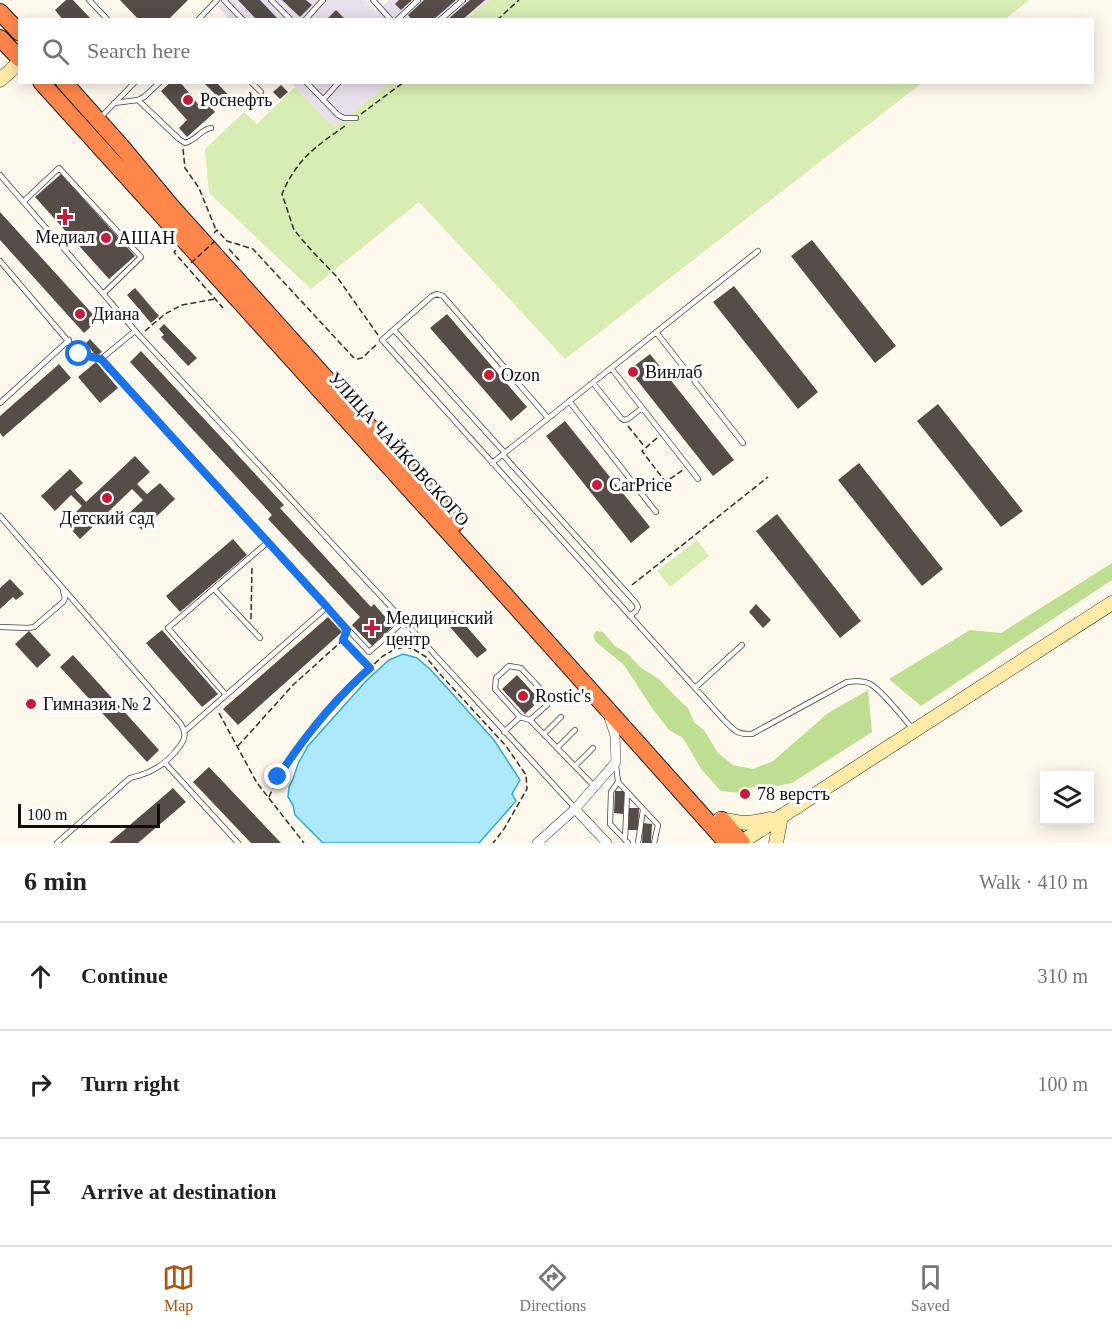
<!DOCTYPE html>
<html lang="en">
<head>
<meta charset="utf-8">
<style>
	body { margin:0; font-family:"Times New Roman",serif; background:#f2f2f2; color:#222 }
	.controls { position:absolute; right:18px; bottom:18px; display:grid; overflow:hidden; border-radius:0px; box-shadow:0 3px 15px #0003 }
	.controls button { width:54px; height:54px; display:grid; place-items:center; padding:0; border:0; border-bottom:2px solid #e0e0e0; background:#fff; color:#222; font:30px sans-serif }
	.scale { position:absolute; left:18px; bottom:15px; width:142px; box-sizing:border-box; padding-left:6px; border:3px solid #0d0d0d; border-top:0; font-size:16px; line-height:21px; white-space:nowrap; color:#0d0d0d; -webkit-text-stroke:4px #fff; paint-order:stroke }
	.stop { position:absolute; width:18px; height:18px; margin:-14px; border:4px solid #1a73e8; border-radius:50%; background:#fff }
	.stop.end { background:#1a73e8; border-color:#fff; box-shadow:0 2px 6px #0008 }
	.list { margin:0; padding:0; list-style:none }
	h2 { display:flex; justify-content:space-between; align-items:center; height:78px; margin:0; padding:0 24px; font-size:26px }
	h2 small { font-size:20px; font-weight:400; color:#767676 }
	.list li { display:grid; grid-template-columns:39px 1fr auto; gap:18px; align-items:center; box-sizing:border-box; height:108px; padding:0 24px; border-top:2px solid #e0e0e0 }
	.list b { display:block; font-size:22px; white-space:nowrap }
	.list em { font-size:20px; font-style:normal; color:#767676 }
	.icon { flex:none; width:33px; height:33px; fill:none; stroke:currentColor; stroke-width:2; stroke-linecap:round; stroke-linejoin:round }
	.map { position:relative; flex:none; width:1112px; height:843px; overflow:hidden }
	.search { position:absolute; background:#fff; box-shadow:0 3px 15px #0003; left:18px; right:18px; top:18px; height:66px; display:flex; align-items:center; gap:15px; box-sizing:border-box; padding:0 21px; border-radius:0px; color:#767676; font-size:22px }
	.sheet { height:402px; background:#fff }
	nav { display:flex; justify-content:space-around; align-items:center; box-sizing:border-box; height:84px; border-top:2px solid #e0e0e0; background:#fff; font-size:16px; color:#767676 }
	nav a { display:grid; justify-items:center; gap:3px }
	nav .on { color:#b45309 }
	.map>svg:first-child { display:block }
</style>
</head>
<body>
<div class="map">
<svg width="1112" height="843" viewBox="0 0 1112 843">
	<rect width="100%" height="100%" fill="#fff9ed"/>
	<!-- industrial -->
	<path fill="#eae0ed" d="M 224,0 L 365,0 L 377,12 L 389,0 L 490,0 L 466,20 L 230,20 L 218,7 Z
		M 291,83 L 390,83 L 334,127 Z"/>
	<!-- green -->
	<path fill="#d8edb3" d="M 490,0 L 1029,0 L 1004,20 L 466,19 Z
		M 390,83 L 922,83 L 565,359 L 419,202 L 311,289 L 209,193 L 205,149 L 244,112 L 257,124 L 295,87 L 334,127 Z
		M 697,540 L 709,556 L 670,587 L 657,571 Z"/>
	<!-- forest -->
	<path fill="#bedf91" d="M 1112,563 L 1112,580 L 921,706 L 889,679 L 970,630 L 1001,633 Z
		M 596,631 L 603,632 L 615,646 L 628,654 L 640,667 L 659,679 L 675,696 L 688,708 L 694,722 L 704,730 L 718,753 L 733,765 L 753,769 L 773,761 L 828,713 L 868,690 L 872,732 L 792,783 L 772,787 L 752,787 L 739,793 L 721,791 L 701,769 L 683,738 L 669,730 L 652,708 L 624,665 L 596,642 L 593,636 Z"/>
	<!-- water -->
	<path fill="#ade8fb" stroke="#2eaad8" stroke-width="1.5" d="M 403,654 L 417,658 L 430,669 L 494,740 L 520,780 L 512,794 L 516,801 L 479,843 L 323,843 L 295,815 L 293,805 L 288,797 L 289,787 L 293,779 L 298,764 L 308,746 L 367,680 L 389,660 Z"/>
	<!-- building -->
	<path fill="#564c48" d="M 66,0 L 73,0 L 92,20 L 63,20 L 55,10 Z
		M 120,0 L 188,0 L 168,20 L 139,20 Z
		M 238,0 L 260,0 L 279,20 L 257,20 Z
		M 282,0 L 306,0 L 312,5 L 300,17 Z
		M 399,0 L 412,0 L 401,10 L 395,4 Z
		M 424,0 L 456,0 L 433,20 L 412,20 L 408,15 Z
		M 470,0 L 485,0 L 462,20 L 447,20 Z
		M 336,10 L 346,20 L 326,20 Z
		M 171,82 L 180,82 L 202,109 L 208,104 L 215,112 L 187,137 L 179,128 L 187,120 L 161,91 Z
		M 203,82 L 220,82 L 218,84 L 234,101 L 228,107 Z
		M 281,85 L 288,92 L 280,99 L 273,92 Z
		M 61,174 L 135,256 L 109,279 L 35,197 Z
		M 0,212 L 98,320 L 84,333 L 0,240 Z
		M 812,240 L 896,346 L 875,363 L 791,256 Z
		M 734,286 L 818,392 L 798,409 L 713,302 Z
		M 135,288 L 159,316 L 151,323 L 127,295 Z
		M 447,314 L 527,407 L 511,421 L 430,328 Z
		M 164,324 L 197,358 L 188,366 L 161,337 L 164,335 L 159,329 Z
		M 90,339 L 102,352 L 96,356 L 86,343 Z
		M 141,351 L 284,505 L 280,508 L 371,607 L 374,604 L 393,626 L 372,646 L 352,625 L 360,617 L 268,519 L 272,515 L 130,362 Z
		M 650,354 L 734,460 L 713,476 L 629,370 Z
		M 96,362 L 118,388 L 100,403 L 78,377 Z
		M 59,364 L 71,378 L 3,437 L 0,433 L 0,416 Z
		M 938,404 L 1023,511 L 1001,527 L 917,421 Z
		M 565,421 L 650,527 L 631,543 L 546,436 Z
		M 135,456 L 150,472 L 137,484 L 147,494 L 160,483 L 175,499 L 142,530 L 127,515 L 143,500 L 132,489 L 80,539 L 65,523 L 82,506 L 71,495 L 55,511 L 41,496 L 70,469 L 83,483 L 75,490 L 86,502 Z
		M 859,463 L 943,569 L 922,586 L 838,480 Z
		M 777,514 L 861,621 L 840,638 L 756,531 Z
		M 233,539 L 247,555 L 180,612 L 166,596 Z
		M 10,579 L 24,594 L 16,600 L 13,597 L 0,609 L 0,588 Z
		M 756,604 L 771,620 L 763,628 L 749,612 Z
		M 453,611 L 487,650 L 477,658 L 443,619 Z
		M 328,617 L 342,632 L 238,725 L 223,709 Z
		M 162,630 L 218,694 L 202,707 L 146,643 Z
		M 29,631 L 51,655 L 37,668 L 15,644 Z
		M 73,655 L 159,750 L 147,762 L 60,667 Z
		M 517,675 L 540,700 L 525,714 L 502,689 Z
		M 209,767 L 281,843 L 251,843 L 193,782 Z
		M 173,788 L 186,802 L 138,843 L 109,843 Z
		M 615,791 L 625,791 L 623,814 L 614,813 Z
		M 629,808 L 639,808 L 638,830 L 628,830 Z
		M 643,823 L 652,824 L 651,843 L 642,843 Z"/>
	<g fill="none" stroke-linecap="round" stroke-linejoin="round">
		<defs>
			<path id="lane" d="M 89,0 L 108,20
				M 224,0 L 243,20
				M 271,0 L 291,20
				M 373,0 L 391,20
				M 198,20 L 217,0
				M 305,20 L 323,0
				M 397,20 L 418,0
				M 440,20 L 463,0
				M 251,82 L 261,92
				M 306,82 L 338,115 L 344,118 L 356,118
				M 138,100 L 179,139 L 185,143 C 197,140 201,129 211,128
				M 323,100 L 339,82
				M 114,103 L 138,100 L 144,97 L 160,82
				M 100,118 L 135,82
				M 0,175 L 138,334 L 403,620 L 575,808
				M 23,202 L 59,168 L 141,257 L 103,294
				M 0,261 L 79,354 L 101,359 L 135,331
				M 394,330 L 505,453
				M 656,332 L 743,443
				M 101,359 L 327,607 L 185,731
				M 611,368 L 698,479
				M 593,383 L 621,418 L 624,420 L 628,419 L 642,408
				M 569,401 L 656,512
				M 0,403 L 69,340
				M 548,418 L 443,296 L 437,294 L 432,296 L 382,340 L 723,719 C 733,729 736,735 752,734 L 847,682 C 854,681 863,680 870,684 C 881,689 903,718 913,729
				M 503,455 L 636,603 L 638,607 L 636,611 L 630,616
				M 492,463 L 758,251
				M 0,516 L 181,724 C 183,729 186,733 184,738 C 183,743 179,747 176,751 C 164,766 149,774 130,778 L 57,843
				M 214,589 L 260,638
				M 327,607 L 369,652 L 404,621
				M 0,627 L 28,628 L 34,627 L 63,602 L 65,598 L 63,591
				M 509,666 L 521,668 L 546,695 L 547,705 L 530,720 L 520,717 L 495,689 L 496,678 Z
				M 695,688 L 742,645
				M 226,695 L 168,628 L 268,542
				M 530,720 L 594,786
				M 504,732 L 520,717
				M 544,734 L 561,717
				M 557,748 L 575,730
				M 165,763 L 238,843
				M 616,765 L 618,782 L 611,792 L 610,824 L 628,843
				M 575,766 L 593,748
				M 618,782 L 658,825 L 654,843
				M 625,840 L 627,793
				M 638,843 L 643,810"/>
			<path id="street" d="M 575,809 L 607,843
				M 537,843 L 575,809 L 616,762 L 615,736 L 609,717"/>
			<path id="secondary" d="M 0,80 L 20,62
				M 720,819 C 741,823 749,825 770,819
				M 740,843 L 1112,603
				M 776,843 L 781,816"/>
			<path id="highway" d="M 0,12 L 20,33
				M 0,38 L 20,59
				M 41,82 L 507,597 L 727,843
				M 64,82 L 122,147 L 172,207 L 456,523
				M 722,820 L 742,843"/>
		</defs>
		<!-- lane casing -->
		<use href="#lane" stroke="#404040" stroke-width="6"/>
		<!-- street casing -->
		<use href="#street" stroke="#404040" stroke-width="10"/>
		<!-- secondary casing -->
		<use href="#secondary" stroke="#2f2f2f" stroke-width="15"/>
		<!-- highway casing -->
		<use href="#highway" stroke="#1e1e1e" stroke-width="18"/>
		<!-- path -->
		<path stroke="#2f2f2f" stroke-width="1.5" stroke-dasharray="6 3" stroke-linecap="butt" d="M 497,20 L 519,0
			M 361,114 L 404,82
			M 345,126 C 315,147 297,159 282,194 L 294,230 L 312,251 L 337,277 L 378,335
			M 183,149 L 185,168 L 199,188 L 216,230
			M 214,233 L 217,230 L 227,241 L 253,249 L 353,357 L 357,359 L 362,358 L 376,345
			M 229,249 L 239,260 L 238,261
			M 176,250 L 174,252 L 223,308
			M 145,331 L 165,314 L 182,305 L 215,299
			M 628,426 L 644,446
			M 657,438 L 642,451 L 664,480 L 667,481 L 683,470
			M 632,585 L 768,477
			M 251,619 L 252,566
			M 344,641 L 370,668
			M 219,713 L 257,783 L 304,843
			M 238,746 L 293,685 L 343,640 L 345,636
			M 269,797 L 278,777 L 293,754 L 316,725 L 362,675 L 383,656 L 395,649 L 407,647 L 415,650 L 426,657 L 440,674 L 506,746 L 526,775 L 527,789 L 504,829 L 493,843"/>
		<!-- lane -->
		<use href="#lane" stroke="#fff" stroke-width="4.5"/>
		<!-- street -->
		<use href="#street" stroke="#fff" stroke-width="9"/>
		<!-- secondary -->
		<use href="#secondary" stroke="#ffeaa8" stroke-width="14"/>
		<!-- highway -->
		<use href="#highway" stroke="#ff864b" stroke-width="16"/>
		<!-- path-bridge -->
		<path stroke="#2f2f2f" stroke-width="1.5" stroke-dasharray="6 3" stroke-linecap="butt" d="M 191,263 L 215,241"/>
	</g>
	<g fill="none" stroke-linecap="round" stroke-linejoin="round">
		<!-- route -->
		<path stroke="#1a73e8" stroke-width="8" d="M 79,354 L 101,359 L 327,607 L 347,630 L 343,640 L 370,668 C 335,699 304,737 278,777"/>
	</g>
	<!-- markers -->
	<g fill="#c81a39" stroke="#fff" stroke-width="2">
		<circle cx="188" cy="100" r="6"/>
		<path d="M62 208h6v6h6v6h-6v6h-6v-6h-6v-6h6z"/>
		<circle cx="106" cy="238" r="6"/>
		<circle cx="80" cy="314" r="6"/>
		<circle cx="633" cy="372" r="6"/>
		<circle cx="489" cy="375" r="6"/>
		<circle cx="597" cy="485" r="6"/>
		<circle cx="107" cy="498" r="6"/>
		<path d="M369 619h6v6h6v6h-6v6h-6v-6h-6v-6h6z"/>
		<circle cx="523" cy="696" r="6"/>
		<circle cx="31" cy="704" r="6"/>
		<circle cx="745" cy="794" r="6"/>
	</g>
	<g text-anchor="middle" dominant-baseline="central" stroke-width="6" stroke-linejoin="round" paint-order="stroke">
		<!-- poi labels -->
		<g font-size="18" fill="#0d0d0d" stroke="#fff" text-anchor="start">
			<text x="200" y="100">Роснефть</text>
			<text x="65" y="237" text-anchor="middle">Медиал</text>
			<text x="118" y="238">AШАН</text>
			<text x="92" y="314">Диана</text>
			<text x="645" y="372">Винлаб</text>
			<text x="501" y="375">Ozon</text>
			<text x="609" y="485">CarPrice</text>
			<text x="107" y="518" text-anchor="middle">Детский сад</text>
			<text x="386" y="618">Медицинский<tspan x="386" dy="21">центр</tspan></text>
			<text x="535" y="696">Rostic's</text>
			<text x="43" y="704">Гимназия № 2</text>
			<text x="757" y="794">78 верстъ</text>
		</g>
		<!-- street labels -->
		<g font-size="18" fill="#0d0d0d" stroke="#fff">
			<text transform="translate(399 449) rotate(48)">УЛИЦА ЧАЙКОВСКОГО</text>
		</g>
	</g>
</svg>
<div class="controls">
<button><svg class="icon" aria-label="layers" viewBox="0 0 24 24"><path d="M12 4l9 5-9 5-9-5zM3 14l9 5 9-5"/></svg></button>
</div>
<div class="scale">100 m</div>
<div class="stop" style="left:79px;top:354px"></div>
<div class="stop end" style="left:278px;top:777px"></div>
<div class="search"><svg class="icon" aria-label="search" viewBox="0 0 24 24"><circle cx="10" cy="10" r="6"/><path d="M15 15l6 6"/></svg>Search here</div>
</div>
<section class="sheet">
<h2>6 min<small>Walk · 410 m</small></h2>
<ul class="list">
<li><svg class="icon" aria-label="ahead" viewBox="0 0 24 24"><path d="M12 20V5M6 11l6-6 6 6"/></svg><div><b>Continue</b></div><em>310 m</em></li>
<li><svg class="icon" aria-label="right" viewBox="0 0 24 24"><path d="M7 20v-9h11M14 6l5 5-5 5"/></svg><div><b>Turn right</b></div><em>100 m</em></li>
<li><svg class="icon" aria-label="arrive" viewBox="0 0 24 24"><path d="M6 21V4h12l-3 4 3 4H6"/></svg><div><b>Arrive at destination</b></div></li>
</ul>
</section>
<nav>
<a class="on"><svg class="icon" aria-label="map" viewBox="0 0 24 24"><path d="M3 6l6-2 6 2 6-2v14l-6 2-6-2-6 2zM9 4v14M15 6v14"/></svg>Map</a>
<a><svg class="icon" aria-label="directions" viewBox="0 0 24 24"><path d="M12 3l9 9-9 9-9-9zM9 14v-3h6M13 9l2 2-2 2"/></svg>Directions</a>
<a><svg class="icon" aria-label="saved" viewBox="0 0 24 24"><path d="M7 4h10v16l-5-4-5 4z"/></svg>Saved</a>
</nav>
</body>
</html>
